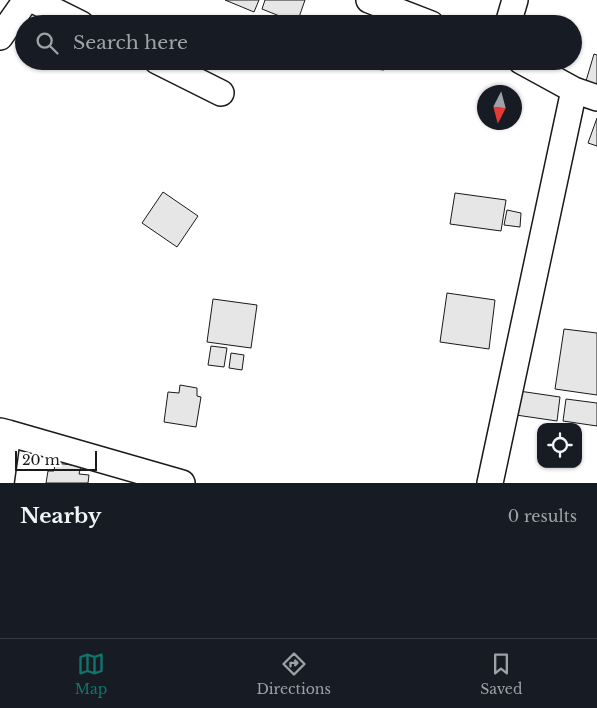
<!DOCTYPE html>
<html lang="en">
<head>
<meta charset="utf-8">
<style>
	body { margin:0; font-family:"Libre Baskerville",serif; background:#242831; color:#f1f3f6 }
	.controls { position:absolute; right:15px; bottom:15px; display:grid; overflow:hidden; border-radius:10px; box-shadow:0 1px 4px #0004 }
	.controls button { width:45px; height:45px; display:grid; place-items:center; padding:0; border:0; border-bottom:1px solid #363941; background:#171b24; color:#f1f3f6; font:25px sans-serif }
	.compass { position:absolute; left:477px; top:85px; width:45px; height:45px; border-radius:50%; background:#171b24; box-shadow:0 1px 4px #0004; rotate:186deg }
	.scale { position:absolute; left:15px; bottom:12px; width:82px; box-sizing:border-box; padding-left:5px; border:2px solid #1a1a1a; border-top:0; font-size:14px; line-height:18px; white-space:nowrap; color:#1a1a1a; -webkit-text-stroke:4px #fff; paint-order:stroke }
	.list { margin:0; padding:0; list-style:none }
	h2 { display:flex; justify-content:space-between; align-items:center; height:65px; margin:0; padding:0 20px; font-size:21px }
	h2 small { font-size:16px; font-weight:400; color:#9ea1a6 }
	.icon { flex:none; width:28px; height:28px; fill:none; stroke:currentColor; stroke-width:2; stroke-linecap:round; stroke-linejoin:round }
	.map { position:relative; flex:none; width:597px; height:483px; overflow:hidden }
	.search { position:absolute; background:#171b24; box-shadow:0 1px 4px #0004; left:15px; right:15px; top:15px; height:55px; display:flex; align-items:center; gap:12px; box-sizing:border-box; padding:0 18px; border-radius:28px; color:#9ea1a6; font-size:19px }
	.sheet { height:155px; background:#171b24 }
	nav { display:flex; justify-content:space-around; align-items:center; box-sizing:border-box; height:70px; border-top:1px solid #363941; background:#171b24; font-size:14px; color:#9ea1a6 }
	nav a { display:grid; justify-items:center; gap:2px }
	nav .on { color:#0f766e }
	.map>svg:first-child { display:block }
</style>
</head>
<body>
<div class="map">
<svg width="597" height="483" viewBox="0 0 597 483">
	<rect width="100%" height="100%" fill="#fff"/>
	<!-- building -->
	<path fill="#e6e6e6" stroke="#1a1a1a" d="M 225,0 L 259,0 L 254,12 Z
		M 265,0 L 305,0 L 297,23 L 262,9 Z
		M 594,54 L 597,55 L 597,85 L 586,81 Z
		M 357,61 L 385,61 L 384,70 L 356,67 Z
		M 597,118 L 597,146 L 588,143 Z
		M 163,192 L 198,216 L 177,247 L 142,223 Z
		M 455,193 L 506,200 L 501,231 L 450,224 Z
		M 507,210 L 521,213 L 520,227 L 504,225 Z
		M 447,293 L 495,300 L 489,349 L 440,342 Z
		M 213,299 L 257,305 L 251,348 L 207,342 Z
		M 564,329 L 597,333 L 597,395 L 555,389 Z
		M 211,346 L 227,348 L 224,367 L 208,365 Z
		M 231,353 L 244,355 L 242,370 L 229,368 Z
		M 180,385 L 197,388 L 197,396 L 201,397 L 196,427 L 164,422 L 168,392 L 179,393 Z
		M 519,391 L 560,397 L 557,421 L 516,415 Z
		M 566,399 L 597,403 L 597,426 L 563,421 Z
		M 55,463 L 81,466 L 79,474 L 89,475 L 88,483 L 46,483 L 48,471 L 54,471 Z"/>
	<g fill="none" stroke-linecap="round" stroke-linejoin="round">
		<defs>
			<path id="minor" d="M 33,0 L 81,24
				M 369,0 L 431,24
				M 508,24 L 515,0
				M 0,37 L 26,0
				M 157,61 L 221,93
				M 521,61 L 574,90 L 597,98
				M 0,431 L 8,433 L 1,483
				M 8,433 L 182,483
				M 490,483 L 574,90"/>
		</defs>
		<!-- minor casing -->
		<use href="#minor" stroke="#1a1a1a" stroke-width="28"/>
		<!-- minor -->
		<use href="#minor" stroke="#fff" stroke-width="25"/>
	</g>
</svg>
<div class="controls">
<button><svg class="icon" aria-label="locate" viewBox="0 0 24 24"><circle cx="12" cy="12" r="6"/><path d="M12 2v4M12 18v4M2 12h4M18 12h4"/></svg></button>
</div>
<svg class="compass" viewBox="-18 -18 36 36"><path d="M0-13l5 13h-10z" fill="#e53935"/><path d="M0 13l5-13h-10z" fill="#9ea1a6"/></svg>
<div class="scale">20 m</div>
<div class="search"><svg class="icon" aria-label="search" viewBox="0 0 24 24"><circle cx="10" cy="10" r="6"/><path d="M15 15l6 6"/></svg>Search here</div>
</div>
<section class="sheet">
<h2>Nearby<small>0 results</small></h2>
<ul class="list">
</ul>
</section>
<nav>
<a class="on"><svg class="icon" aria-label="map" viewBox="0 0 24 24"><path d="M3 6l6-2 6 2 6-2v14l-6 2-6-2-6 2zM9 4v14M15 6v14"/></svg>Map</a>
<a><svg class="icon" aria-label="directions" viewBox="0 0 24 24"><path d="M12 3l9 9-9 9-9-9zM9 14v-3h6M13 9l2 2-2 2"/></svg>Directions</a>
<a><svg class="icon" aria-label="saved" viewBox="0 0 24 24"><path d="M7 4h10v16l-5-4-5 4z"/></svg>Saved</a>
</nav>
</body>
</html>
